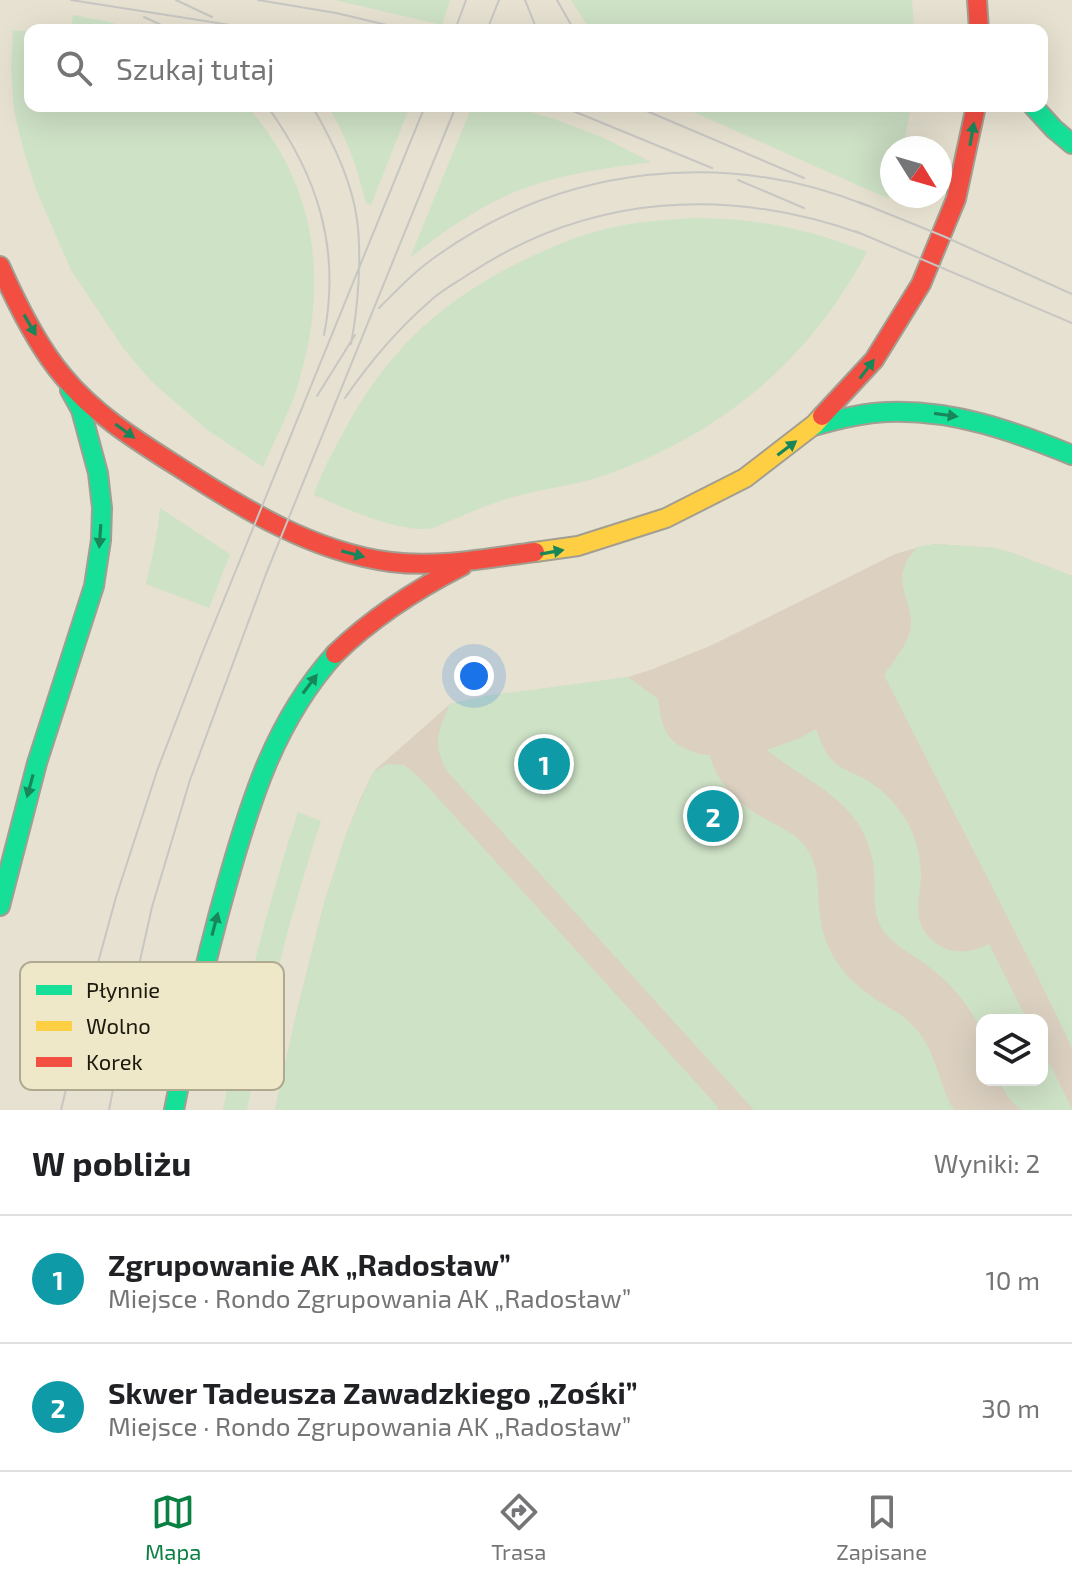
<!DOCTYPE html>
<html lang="pl">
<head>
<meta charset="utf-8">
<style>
	body { margin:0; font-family:"Exo 2",sans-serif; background:#f6f6f6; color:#202124 }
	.controls { position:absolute; right:24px; bottom:24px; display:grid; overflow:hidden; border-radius:16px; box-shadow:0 8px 32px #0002 }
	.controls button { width:72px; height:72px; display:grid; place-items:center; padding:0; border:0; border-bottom:2px solid #e0e0e0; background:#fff; color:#202124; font:40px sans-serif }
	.compass { position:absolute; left:880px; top:136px; width:72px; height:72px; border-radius:50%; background:#fff; box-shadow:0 8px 32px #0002; rotate:127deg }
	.you { position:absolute; left:474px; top:676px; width:28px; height:28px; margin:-20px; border:6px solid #fff; border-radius:50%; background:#1a73e8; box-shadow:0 0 0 12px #1a73e833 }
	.badge { display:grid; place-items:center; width:52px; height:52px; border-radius:50%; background:#0b8043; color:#fff; font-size:26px; font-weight:700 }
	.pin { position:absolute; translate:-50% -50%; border:4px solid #fff; box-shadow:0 2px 8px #0006 }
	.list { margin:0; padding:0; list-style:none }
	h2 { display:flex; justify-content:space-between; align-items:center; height:104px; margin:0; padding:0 32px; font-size:34px }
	h2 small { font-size:26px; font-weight:400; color:#757577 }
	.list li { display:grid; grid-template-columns:52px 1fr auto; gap:24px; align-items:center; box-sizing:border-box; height:128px; padding:0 32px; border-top:2px solid #e0e0e0 }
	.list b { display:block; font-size:30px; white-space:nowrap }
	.list p { margin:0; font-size:26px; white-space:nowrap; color:#757577 }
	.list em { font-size:26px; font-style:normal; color:#757577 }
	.icon { flex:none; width:44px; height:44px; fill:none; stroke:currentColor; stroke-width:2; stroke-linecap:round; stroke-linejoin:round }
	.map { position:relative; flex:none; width:1072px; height:1110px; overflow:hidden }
	.search { position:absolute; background:#fff; box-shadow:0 8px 32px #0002; left:24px; right:24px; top:24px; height:88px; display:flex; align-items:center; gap:20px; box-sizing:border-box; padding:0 28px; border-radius:16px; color:#757577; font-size:30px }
	.sheet { height:360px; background:#fff }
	nav { display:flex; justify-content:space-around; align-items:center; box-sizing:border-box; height:112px; border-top:2px solid #e0e0e0; background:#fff; font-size:22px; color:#757577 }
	nav a { display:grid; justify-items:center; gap:4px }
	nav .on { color:#0b8043 }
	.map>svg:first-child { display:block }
</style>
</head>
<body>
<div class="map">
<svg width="1072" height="1110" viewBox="0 0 1072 1110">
	<rect width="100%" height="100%" fill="#e6e1d0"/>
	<!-- commercial -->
	<path fill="#dcd1c1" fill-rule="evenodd" d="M 936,544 L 994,548 L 1013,553 L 1072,576 L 1072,1110 L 275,1110 L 297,1011 L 325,900 L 347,832 L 360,800 L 373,772 L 450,704 L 486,696 L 599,682 L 628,677 L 653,669 L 712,645 L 895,554 L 923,546 ZM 982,1020 L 1042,1020 L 1042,1080 L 982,1080 Z"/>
	<!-- green -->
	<path fill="#cee2c6" d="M 335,0 L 450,0 L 442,25 Z
		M 571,0 L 912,0 L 914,30 L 590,30 Z
		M 73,15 L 110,22 L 132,30 L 71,30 Z
		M 13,30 L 30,32 L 30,106 L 247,106 C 321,190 329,290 295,394 C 286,419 273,443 263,467 L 206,429 L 151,381 L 124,349 L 71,270 L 35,187 L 23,148 L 14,110 L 11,68 Z
		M 328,106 L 410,106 L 371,205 L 366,203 C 357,168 347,137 328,106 Z
		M 472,106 L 509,106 L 554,119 L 602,137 L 651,162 C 600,169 544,176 497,200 C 466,216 437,236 410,258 Z
		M 680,106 L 911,106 L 903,148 L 892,148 L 892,189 L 889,199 Z
		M 691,218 C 756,218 806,228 867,252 C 808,361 724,432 608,474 C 581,484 553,487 525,494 C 493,501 463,516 433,528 C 400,534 345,508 314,495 C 321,473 332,453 343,433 C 386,353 438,303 520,262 C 553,246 588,231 624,225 C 646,221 668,220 691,218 Z
		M 160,508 L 230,554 L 209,608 L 146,584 C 152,558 158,534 160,508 Z
		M 936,544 L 994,548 L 1013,553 L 1072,576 L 1072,1048 L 1038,977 L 884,675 C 893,662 906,647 910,631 C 916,607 894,587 906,563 C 908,557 914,552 917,547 Z
		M 628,677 L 658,699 C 662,726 664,741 691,751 C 698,754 702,755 710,755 C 717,786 742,806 769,821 C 781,828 795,833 804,845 C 822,868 816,889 820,915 C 821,927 825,940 830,950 C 839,969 854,984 871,996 C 886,1007 903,1013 915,1028 C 937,1052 938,1084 954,1110 L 754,1110 L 447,771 C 431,742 439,731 450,704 L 486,696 Z
		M 816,729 C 820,740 824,752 833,761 C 842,770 854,773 865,779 C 886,791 904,812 913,834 C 918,847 921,863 921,877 C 920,898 912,918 928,936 C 945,955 968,955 989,944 L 1027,1020 L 982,1020 L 982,1032 C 970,1006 951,983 928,966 C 914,955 896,947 885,933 C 869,912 877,886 873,862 C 862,800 810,785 767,750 L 800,738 Z
		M 388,764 L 404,765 L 418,776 L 718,1107 L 716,1110 L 275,1110 L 297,1011 L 325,900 L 347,832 L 373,772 Z
		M 298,812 L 321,821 C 290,916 265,1012 247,1110 L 223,1110 C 241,1009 266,910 298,812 Z
		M 1042,1049 L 1072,1109 L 1072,1110 L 1021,1110 C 1011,1102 1004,1092 999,1080 L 1042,1080 Z"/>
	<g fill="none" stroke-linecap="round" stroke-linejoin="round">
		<defs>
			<path id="fast" d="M 1033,106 L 1054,129 L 1072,144
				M 814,426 C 838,419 862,413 887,412 C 952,409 1013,431 1072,455
				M 0,906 L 37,763 L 94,586 L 101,540 L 102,508 L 98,473 L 81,410 L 70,390
				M 174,1110 C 189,1034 206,958 227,884 C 251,799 275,721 335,654"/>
			<path id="slow" d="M 535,552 L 578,546 L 666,518 L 745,478 L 815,424 L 822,416"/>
			<path id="jam" d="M 977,0 L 979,30
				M 0,266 C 15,300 39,348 63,376 C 94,414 136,440 177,466 C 242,508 312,552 391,562 C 438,568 489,558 535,552
				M 822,416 L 874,360 L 921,284 L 956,199 L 976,106
				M 335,654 C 373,617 415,590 462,566"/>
		</defs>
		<!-- fast casing -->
		<use href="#fast" stroke="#a29e91" stroke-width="22"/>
		<!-- slow casing -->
		<use href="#slow" stroke="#a29e91" stroke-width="22"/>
		<!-- jam casing -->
		<use href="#jam" stroke="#a29e91" stroke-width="22"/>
		<!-- fast -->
		<use href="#fast" stroke="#16e098" stroke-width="18"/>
		<!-- slow -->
		<use href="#slow" stroke="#ffcf43" stroke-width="18"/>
		<!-- jam -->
		<use href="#jam" stroke="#f24e42" stroke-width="18"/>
		<!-- tram -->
		<path stroke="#c7c6c2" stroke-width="2" d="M 71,0 L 262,30
			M 176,0 L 212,17
			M 258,0 L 336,13 L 408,30
			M 525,0 L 537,30
			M 557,0 L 574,30
			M 144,17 L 172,30
			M 455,30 L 466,0
			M 487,30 L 499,0
			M 267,106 C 318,176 341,249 324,335
			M 312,106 C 332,140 352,181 357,220 C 362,257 358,307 351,344
			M 561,106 L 712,168
			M 635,106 L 804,178
			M 738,180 L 804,208
			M 859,202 L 943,236 L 1072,294
			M 855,231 L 1072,323
			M 379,308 C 398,289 416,270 438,255 C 565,165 725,148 868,206
			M 317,396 L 355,335
			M 345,398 C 369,363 397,330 429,302 C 440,291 456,283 469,274 C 591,193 729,186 865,235
			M 61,1110 L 87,1003 L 116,897 L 157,771 L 201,656 L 425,106
			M 109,1110 L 128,1014 L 152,907 L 190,780 L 266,574 L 456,106"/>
	</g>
	<!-- one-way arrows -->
	<defs><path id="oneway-solid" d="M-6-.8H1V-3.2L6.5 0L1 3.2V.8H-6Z" transform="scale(2)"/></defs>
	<g fill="#19865a">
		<use href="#oneway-solid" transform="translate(972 134) rotate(-80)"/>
		<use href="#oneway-solid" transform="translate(30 325) rotate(60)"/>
		<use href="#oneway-solid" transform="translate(867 369) rotate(-53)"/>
		<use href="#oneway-solid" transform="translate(946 415) rotate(8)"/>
		<use href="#oneway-solid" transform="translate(125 431) rotate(36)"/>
		<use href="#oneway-solid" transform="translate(787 448) rotate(-37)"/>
		<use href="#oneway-solid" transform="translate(100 536) rotate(94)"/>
		<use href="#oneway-solid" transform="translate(552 552) rotate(-10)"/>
		<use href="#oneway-solid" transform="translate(353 554) rotate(15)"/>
		<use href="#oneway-solid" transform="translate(310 684) rotate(-53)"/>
		<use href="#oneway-solid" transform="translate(30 786) rotate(105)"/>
		<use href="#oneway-solid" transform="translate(215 924) rotate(-75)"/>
	</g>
	<!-- legend -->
	<rect x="20" y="962" width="264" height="128" rx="12" fill="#eee7c8" stroke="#afa990" stroke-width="2"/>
	<rect x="36" y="985" width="36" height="10" fill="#16e098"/>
	<rect x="36" y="1021" width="36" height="10" fill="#ffcf43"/>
	<rect x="36" y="1057" width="36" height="10" fill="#f24e42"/>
	<g font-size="22" fill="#1c190e">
		<text x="86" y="998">Płynnie</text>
		<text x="86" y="1034">Wolno</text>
		<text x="86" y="1070">Korek</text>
	</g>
</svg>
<div class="controls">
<button><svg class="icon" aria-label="layers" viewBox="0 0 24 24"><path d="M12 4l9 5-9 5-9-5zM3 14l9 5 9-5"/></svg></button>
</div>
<svg class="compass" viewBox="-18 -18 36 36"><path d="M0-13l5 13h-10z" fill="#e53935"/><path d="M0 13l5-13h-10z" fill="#757577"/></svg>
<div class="you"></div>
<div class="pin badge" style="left:544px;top:764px;background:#0f9aa8">1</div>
<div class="pin badge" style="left:713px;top:816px;background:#0f9aa8">2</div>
<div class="search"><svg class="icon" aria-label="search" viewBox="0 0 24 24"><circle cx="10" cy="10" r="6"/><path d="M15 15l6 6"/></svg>Szukaj tutaj</div>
</div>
<section class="sheet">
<h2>W pobliżu<small>Wyniki: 2</small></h2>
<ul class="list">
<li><span class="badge" style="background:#0f9aa8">1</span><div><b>Zgrupowanie AK „Radosław”</b><p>Miejsce · Rondo Zgrupowania AK „Radosław”</p></div><em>10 m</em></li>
<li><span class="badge" style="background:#0f9aa8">2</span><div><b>Skwer Tadeusza Zawadzkiego „Zośki”</b><p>Miejsce · Rondo Zgrupowania AK „Radosław”</p></div><em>30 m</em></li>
</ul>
</section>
<nav>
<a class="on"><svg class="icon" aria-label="map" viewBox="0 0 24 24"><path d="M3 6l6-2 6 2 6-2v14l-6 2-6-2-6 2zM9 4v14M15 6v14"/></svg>Mapa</a>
<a><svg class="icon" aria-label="directions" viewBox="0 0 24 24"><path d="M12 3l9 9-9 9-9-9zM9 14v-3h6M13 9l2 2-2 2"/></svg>Trasa</a>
<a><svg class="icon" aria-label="saved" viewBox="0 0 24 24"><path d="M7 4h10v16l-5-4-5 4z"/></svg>Zapisane</a>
</nav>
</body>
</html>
